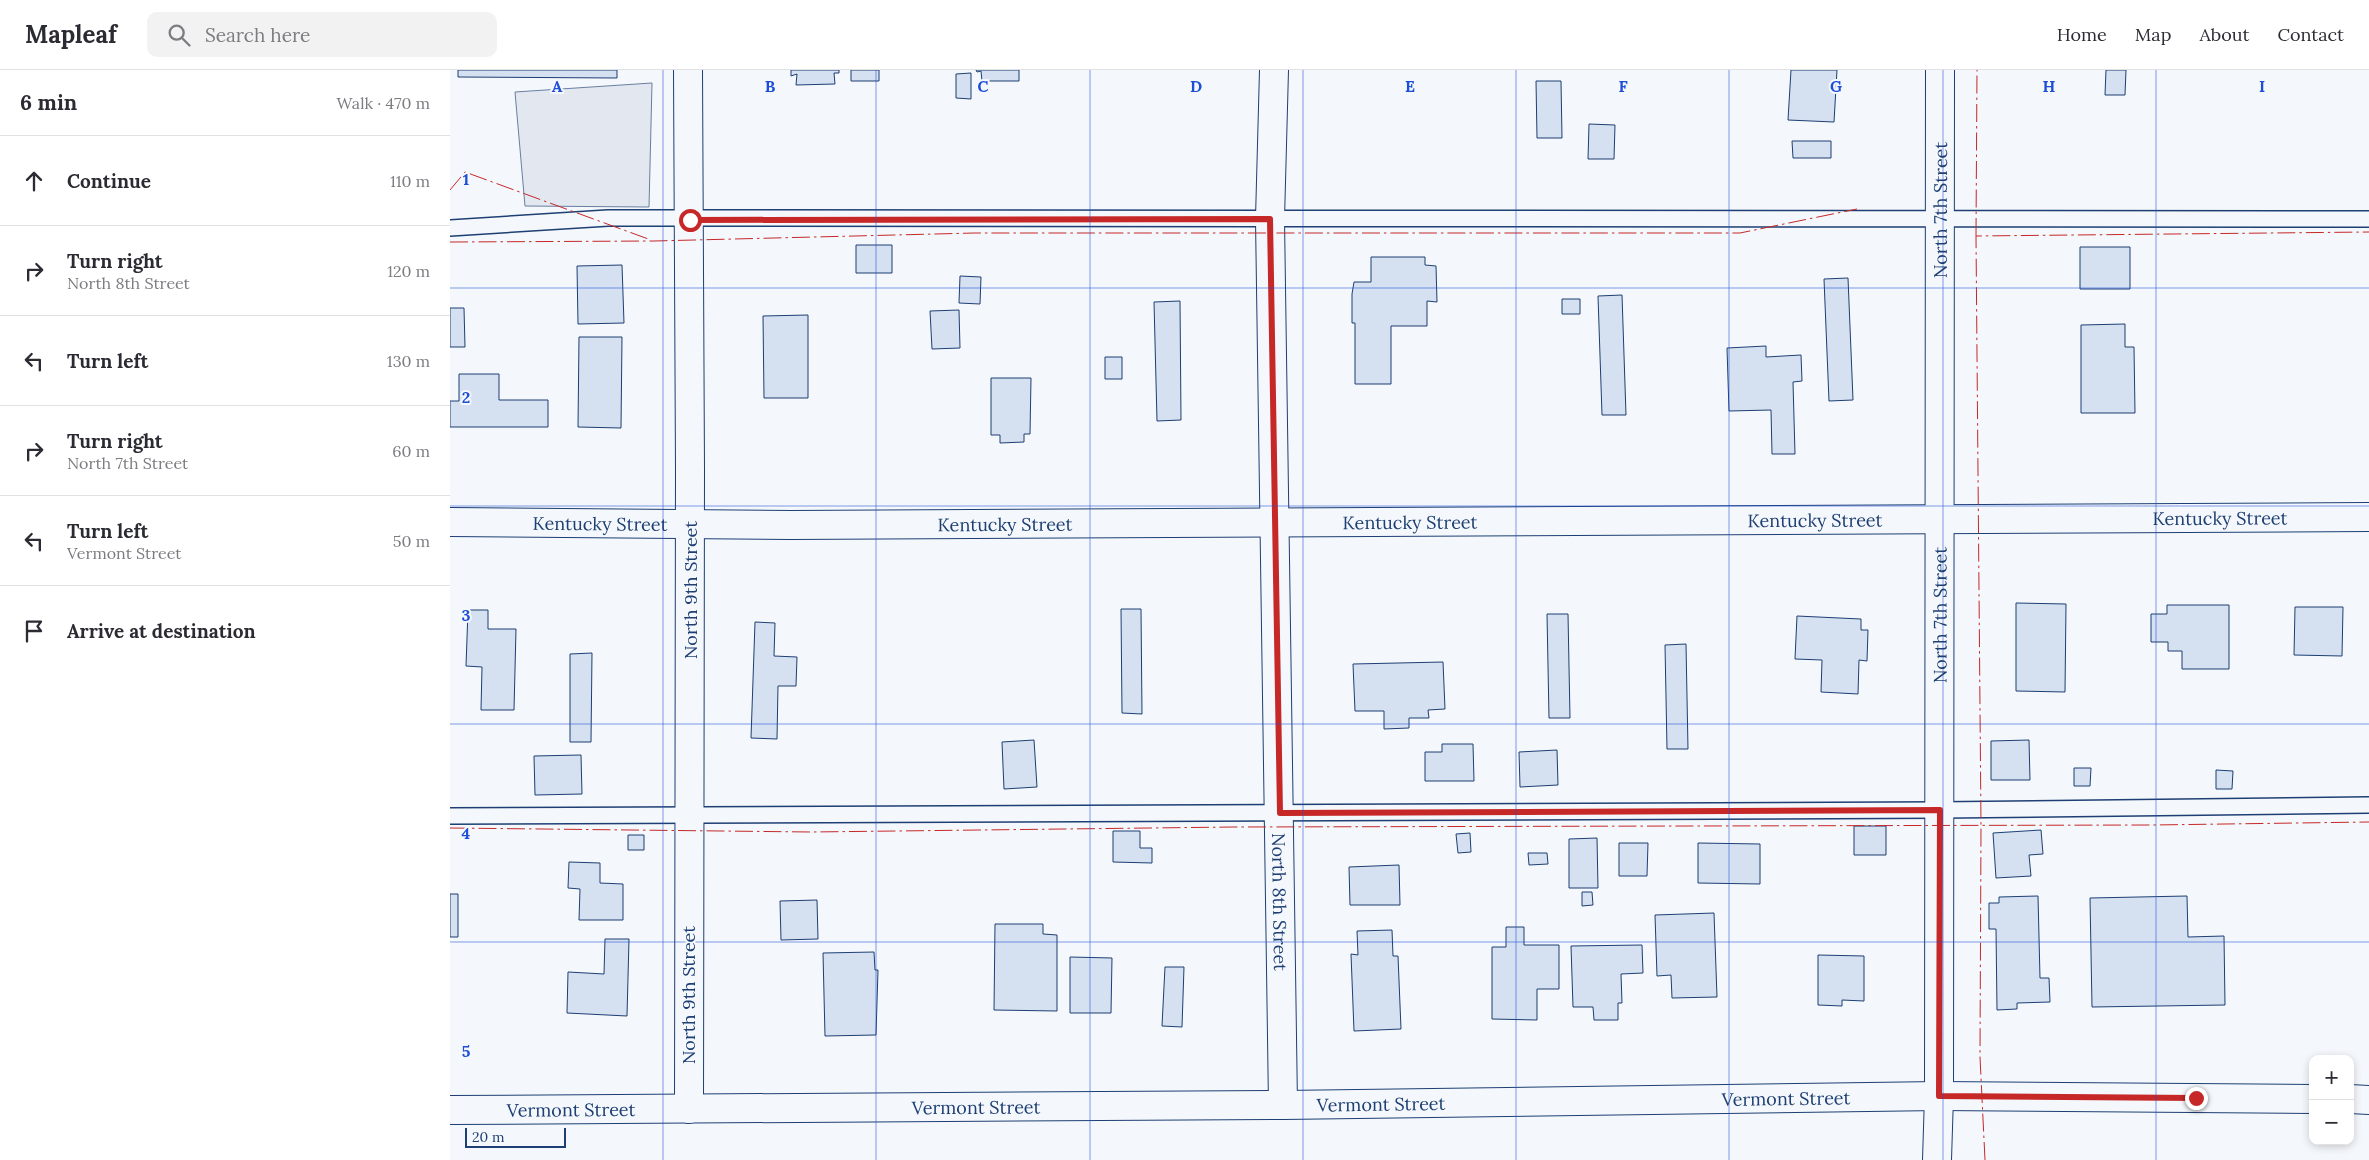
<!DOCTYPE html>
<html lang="en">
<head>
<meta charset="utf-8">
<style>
	body { margin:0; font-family:Lora,serif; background:#f2f2f3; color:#2b2b33 }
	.controls { position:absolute; right:15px; bottom:15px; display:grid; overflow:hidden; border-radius:10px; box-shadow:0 2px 8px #0003 }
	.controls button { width:45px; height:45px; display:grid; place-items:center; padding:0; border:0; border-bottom:1px solid #e1e1e2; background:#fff; color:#2b2b33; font:25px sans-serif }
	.scale { position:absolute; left:15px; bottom:12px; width:101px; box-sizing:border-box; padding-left:5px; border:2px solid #1d3f73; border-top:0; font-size:14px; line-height:18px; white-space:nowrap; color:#1d3f73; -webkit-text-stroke:4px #f4f7fb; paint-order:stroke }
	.stop { position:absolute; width:15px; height:15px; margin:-11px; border:4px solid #c62828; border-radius:50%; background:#fff }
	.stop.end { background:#c62828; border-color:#fff; box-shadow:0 1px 5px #0008 }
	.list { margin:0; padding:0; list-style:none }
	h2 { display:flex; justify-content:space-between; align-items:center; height:65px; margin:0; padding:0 20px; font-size:21px }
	h2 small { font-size:16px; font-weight:400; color:#7c7c81 }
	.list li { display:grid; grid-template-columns:32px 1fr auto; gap:15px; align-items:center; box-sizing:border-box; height:90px; padding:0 20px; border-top:1px solid #e1e1e2 }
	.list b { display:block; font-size:19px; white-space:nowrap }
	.list p { margin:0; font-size:16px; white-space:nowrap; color:#7c7c81 }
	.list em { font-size:16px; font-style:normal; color:#7c7c81 }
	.icon { flex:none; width:28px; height:28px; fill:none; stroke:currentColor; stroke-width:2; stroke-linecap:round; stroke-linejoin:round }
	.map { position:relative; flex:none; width:1919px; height:1090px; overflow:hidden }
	header { display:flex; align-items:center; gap:30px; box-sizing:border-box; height:70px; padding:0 25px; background:#fff; border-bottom:1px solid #e1e1e2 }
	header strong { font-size:24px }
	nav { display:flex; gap:28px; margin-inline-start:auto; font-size:18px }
	.search { width:350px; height:45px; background:#f2f2f3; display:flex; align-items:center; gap:12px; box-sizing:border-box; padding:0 18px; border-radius:10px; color:#7c7c81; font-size:19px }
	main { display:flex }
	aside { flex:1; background:#fff }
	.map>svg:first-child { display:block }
</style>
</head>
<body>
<header>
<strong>Mapleaf</strong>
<div class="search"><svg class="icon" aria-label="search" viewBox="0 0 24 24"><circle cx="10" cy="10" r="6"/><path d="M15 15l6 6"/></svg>Search here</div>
<nav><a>Home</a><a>Map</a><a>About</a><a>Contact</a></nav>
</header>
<main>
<aside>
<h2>6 min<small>Walk · 470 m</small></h2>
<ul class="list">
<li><svg class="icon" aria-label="ahead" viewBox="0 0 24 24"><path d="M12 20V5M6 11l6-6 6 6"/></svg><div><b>Continue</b></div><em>110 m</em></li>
<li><svg class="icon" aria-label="right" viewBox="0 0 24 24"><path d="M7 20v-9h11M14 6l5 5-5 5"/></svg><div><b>Turn right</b><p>North 8th Street</p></div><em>120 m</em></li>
<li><svg class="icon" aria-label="left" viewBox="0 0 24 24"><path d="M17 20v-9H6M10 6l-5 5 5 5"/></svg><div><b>Turn left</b></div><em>130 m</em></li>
<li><svg class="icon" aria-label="right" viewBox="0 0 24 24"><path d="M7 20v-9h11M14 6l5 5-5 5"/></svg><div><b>Turn right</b><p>North 7th Street</p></div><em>60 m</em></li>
<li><svg class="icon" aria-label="left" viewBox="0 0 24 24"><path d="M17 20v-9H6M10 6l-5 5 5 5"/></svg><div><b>Turn left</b><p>Vermont Street</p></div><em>50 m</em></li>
<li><svg class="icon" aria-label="arrive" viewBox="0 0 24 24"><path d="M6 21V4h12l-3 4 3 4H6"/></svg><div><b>Arrive at destination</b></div></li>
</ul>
</aside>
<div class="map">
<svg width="1919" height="1090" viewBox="0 0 1919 1090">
	<rect width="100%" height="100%" fill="#f4f7fb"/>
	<!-- parking -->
	<path fill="#e3e8f0" stroke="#687fa3" d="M 202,13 L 199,137 L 75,136 L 65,22 Z"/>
	<!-- building -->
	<path fill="#d5e0f0" stroke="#1d3f73" d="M 8,0 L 167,0 L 167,8 L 8,7 Z
		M 341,0 L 389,0 L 389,3 L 384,3 L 385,14 L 346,15 L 347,4 L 341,6 Z
		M 401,0 L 429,0 L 429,11 L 401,11 Z
		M 526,0 L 569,0 L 569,11 L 532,11 L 531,1 L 527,2 Z
		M 1341,0 L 1387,0 L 1384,52 L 1338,50 Z
		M 1656,0 L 1676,0 L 1675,25 L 1655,25 Z
		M 521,3 L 521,29 L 506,28 L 506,4 Z
		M 1086,11 L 1111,11 L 1112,68 L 1087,68 Z
		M 1139,54 L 1165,55 L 1164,89 L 1138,89 Z
		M 1342,71 L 1381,71 L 1381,88 L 1343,88 Z
		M 406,175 L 442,175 L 442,203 L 406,203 Z
		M 1630,177 L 1680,177 L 1680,219 L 1630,219 Z
		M 921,187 L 975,187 L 975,195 L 986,196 L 987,232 L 977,231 L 977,256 L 941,256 L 941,314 L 905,314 L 905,253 L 902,253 L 902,224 L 904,212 L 921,212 Z
		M 172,195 L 174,253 L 128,254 L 127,196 Z
		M 510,206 L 531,207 L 530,234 L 509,233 Z
		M 1398,208 L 1403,330 L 1379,331 L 1374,209 Z
		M 1172,225 L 1176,345 L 1152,345 L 1148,226 Z
		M 1112,229 L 1130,229 L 1130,244 L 1112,244 Z
		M 730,231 L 731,350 L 707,351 L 704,232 Z
		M 0,238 L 14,238 L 15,277 L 0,277 Z
		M 509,240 L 510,278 L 482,279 L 480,241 Z
		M 358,245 L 358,328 L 314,328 L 313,246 Z
		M 1675,254 L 1675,277 L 1684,277 L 1685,343 L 1631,343 L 1631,255 Z
		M 129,267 L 172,267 L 171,358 L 128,357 Z
		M 1316,276 L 1316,287 L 1351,285 L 1352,311 L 1343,312 L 1345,384 L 1322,384 L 1321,340 L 1279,341 L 1277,278 Z
		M 655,287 L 672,287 L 672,309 L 655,309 Z
		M 9,304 L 49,304 L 49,330 L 98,330 L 98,357 L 0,357 L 0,331 L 9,331 Z
		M 541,308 L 581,308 L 580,364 L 574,364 L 574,372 L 550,373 L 550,365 L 541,365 Z
		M 1566,533 L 1616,534 L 1615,622 L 1566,621 Z
		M 1717,535 L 1779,535 L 1779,599 L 1732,599 L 1732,581 L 1718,581 L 1718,572 L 1701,572 L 1701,544 L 1717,544 Z
		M 1845,537 L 1893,537 L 1892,586 L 1844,585 Z
		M 671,539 L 691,539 L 692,644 L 672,643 Z
		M 18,540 L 38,540 L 38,559 L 66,559 L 64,640 L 31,640 L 32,597 L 16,596 Z
		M 1097,544 L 1118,544 L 1120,648 L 1099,648 Z
		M 1347,546 L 1411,549 L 1411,560 L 1418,560 L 1417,591 L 1409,590 L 1408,624 L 1371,622 L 1372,590 L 1345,589 Z
		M 305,552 L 325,553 L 324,586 L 347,587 L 346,616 L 328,616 L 327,669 L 301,668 Z
		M 1236,574 L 1238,679 L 1217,679 L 1215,575 Z
		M 142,583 L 141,672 L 120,672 L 120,584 Z
		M 993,592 L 995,639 L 978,640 L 979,648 L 959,648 L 959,658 L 934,659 L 934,641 L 905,641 L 903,594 Z
		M 584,670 L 587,717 L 554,719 L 552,672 Z
		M 1579,670 L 1580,710 L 1541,710 L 1541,671 Z
		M 992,674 L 1023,674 L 1024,711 L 975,711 L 975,682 L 992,682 Z
		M 1107,680 L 1108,715 L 1070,717 L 1069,682 Z
		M 131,685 L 132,724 L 85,725 L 84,686 Z
		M 1624,698 L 1641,698 L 1640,716 L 1624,716 Z
		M 1766,700 L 1783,701 L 1782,719 L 1766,719 Z
		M 1404,756 L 1436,756 L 1436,785 L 1404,785 Z
		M 1591,760 L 1593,784 L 1579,785 L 1581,806 L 1546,808 L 1543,763 Z
		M 663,761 L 690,761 L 690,778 L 702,778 L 702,793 L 663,792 Z
		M 1020,763 L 1021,782 L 1008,783 L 1006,764 Z
		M 178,765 L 194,765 L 194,780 L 178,780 Z
		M 1147,768 L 1148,818 L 1119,818 L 1119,769 Z
		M 1169,773 L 1198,773 L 1197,806 L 1169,806 Z
		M 1248,773 L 1310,774 L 1310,814 L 1248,813 Z
		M 1078,783 L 1097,783 L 1098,794 L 1079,795 Z
		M 119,792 L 150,793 L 150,813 L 173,814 L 173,850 L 129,850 L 130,819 L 118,818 Z
		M 949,795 L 950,835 L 900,835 L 899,797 Z
		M 1132,822 L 1142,822 L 1143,835 L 1132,836 Z
		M 0,824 L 8,824 L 8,867 L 0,867 Z
		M 1588,826 L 1590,908 L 1599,908 L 1600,932 L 1567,933 L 1567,939 L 1547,940 L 1546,859 L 1539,859 L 1539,833 L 1549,833 L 1549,827 Z
		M 1737,826 L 1738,867 L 1774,866 L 1775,935 L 1642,937 L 1640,828 Z
		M 367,830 L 368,869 L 331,870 L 330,831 Z
		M 1264,843 L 1267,927 L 1222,928 L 1221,905 L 1207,906 L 1205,845 Z
		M 545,854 L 593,854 L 593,864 L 607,865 L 607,941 L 544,940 Z
		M 1056,857 L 1074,857 L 1074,875 L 1109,875 L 1109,919 L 1087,919 L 1087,950 L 1042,949 L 1042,877 L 1056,877 Z
		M 942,860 L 943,886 L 948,886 L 951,959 L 904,961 L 901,884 L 908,885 L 907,861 Z
		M 155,869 L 179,869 L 177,946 L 117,943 L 118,902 L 154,904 Z
		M 1192,875 L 1193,903 L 1171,904 L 1172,933 L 1168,933 L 1168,950 L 1144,950 L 1143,937 L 1123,937 L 1121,876 Z
		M 424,882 L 425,900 L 428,900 L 426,965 L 375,966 L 373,883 Z
		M 1368,885 L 1414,886 L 1414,931 L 1392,930 L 1392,936 L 1368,935 Z
		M 620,887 L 662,888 L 661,943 L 620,943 Z
		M 715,897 L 734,897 L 732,957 L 712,956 Z"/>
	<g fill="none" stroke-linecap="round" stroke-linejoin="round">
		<defs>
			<path id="lane" d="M 0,158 L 158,148 L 1919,149
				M 0,746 L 1490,740 L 1919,735"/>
			<g id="street">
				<path d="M 238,0 L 240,400 L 239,1039"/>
				<path id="s1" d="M 824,0 L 820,149 L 833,1035"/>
				<path id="s2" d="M 0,452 L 341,455 L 1919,447"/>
				<path id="s3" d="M 1489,1026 L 1490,0"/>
			</g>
			<g id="secondary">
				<path d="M 1900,1029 L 1919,1030"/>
				<path id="s4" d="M 0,1040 L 833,1035 L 1489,1026 L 1863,1029"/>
				<path d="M 1487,1090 L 1489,1026"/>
			</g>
		</defs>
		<!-- lane casing -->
		<use href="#lane" stroke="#1d3f73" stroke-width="18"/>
		<!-- street casing -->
		<use href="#street" stroke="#1d3f73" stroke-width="30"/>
		<!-- secondary casing -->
		<use href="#secondary" stroke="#1d3f73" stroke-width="30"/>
		<!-- lane -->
		<use href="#lane" stroke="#f4f7fb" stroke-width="15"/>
		<!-- street -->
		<use href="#street" stroke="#f4f7fb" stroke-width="28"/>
		<!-- secondary -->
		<use href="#secondary" stroke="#f4f7fb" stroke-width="28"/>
		<!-- power -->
		<path stroke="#c62828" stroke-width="1" stroke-dasharray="18 4 2.5 4" stroke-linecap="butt" d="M 0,120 L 15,102 L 201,170
			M 1526,166 L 1527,0
			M 0,172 L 204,171 L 525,163 L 1290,163 L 1407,139
			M 0,758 L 361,762 L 784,757 L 1703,755 L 1919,752
			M 1535,1090 L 1530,987 L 1531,755 L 1526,166 L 1919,162"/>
	</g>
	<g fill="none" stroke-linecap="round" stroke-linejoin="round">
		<!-- route -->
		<path stroke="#c62828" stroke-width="6" d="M 240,150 L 820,149 L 830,743 L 1490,740 L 1489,1026 L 1746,1028"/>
	</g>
	<!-- grid -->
	<path fill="none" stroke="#1d4ed8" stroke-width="1" stroke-opacity="0.55" d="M 213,0 L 213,1090M 426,0 L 426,1090M 640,0 L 640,1090M 853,0 L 853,1090M 1066,0 L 1066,1090M 1279,0 L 1279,1090M 1493,0 L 1493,1090M 1706,0 L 1706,1090M 0,218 L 1919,218M 0,436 L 1919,436M 0,654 L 1919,654M 0,872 L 1919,872"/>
	<g text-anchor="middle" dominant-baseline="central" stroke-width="4" stroke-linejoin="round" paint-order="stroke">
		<!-- street labels -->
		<g font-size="18" fill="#1d3f73" stroke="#f4f7fb">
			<text stroke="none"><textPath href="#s3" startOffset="886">North 7th Street</textPath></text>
			<text stroke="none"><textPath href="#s2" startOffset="1770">Kentucky Street</textPath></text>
			<text stroke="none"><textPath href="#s2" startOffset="1365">Kentucky Street</textPath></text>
			<text stroke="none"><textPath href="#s2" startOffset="960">Kentucky Street</textPath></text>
			<text stroke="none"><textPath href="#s2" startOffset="150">Kentucky Street</textPath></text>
			<text stroke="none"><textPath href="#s2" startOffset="555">Kentucky Street</textPath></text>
			<text transform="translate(240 520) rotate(-90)">North 9th Street</text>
			<text stroke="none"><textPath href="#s3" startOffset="481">North 7th Street</textPath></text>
			<text stroke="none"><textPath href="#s1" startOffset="832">North 8th Street</textPath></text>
			<text transform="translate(238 925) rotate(-90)">North 9th Street</text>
			<text stroke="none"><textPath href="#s4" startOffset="1336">Vermont Street</textPath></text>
			<text stroke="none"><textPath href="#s4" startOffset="931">Vermont Street</textPath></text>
			<text stroke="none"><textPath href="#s4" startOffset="526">Vermont Street</textPath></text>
			<text stroke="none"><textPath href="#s4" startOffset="121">Vermont Street</textPath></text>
		</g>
	</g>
	<g font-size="16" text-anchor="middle" font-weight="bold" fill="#1d4ed8" stroke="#f4f7fb" stroke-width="4" stroke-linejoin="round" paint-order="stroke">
		<text x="107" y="22">A</text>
		<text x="320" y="22">B</text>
		<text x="533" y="22">C</text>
		<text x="746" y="22">D</text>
		<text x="960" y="22">E</text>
		<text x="1173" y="22">F</text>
		<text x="1386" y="22">G</text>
		<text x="1599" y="22">H</text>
		<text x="1812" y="22">I</text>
		<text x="16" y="115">1</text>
		<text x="16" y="333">2</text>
		<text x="16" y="551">3</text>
		<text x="16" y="769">4</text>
		<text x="16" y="987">5</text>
	</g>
</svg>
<div class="controls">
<button>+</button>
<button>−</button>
</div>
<div class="scale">20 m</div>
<div class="stop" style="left:240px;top:150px"></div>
<div class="stop end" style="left:1746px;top:1028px"></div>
</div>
</main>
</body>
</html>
